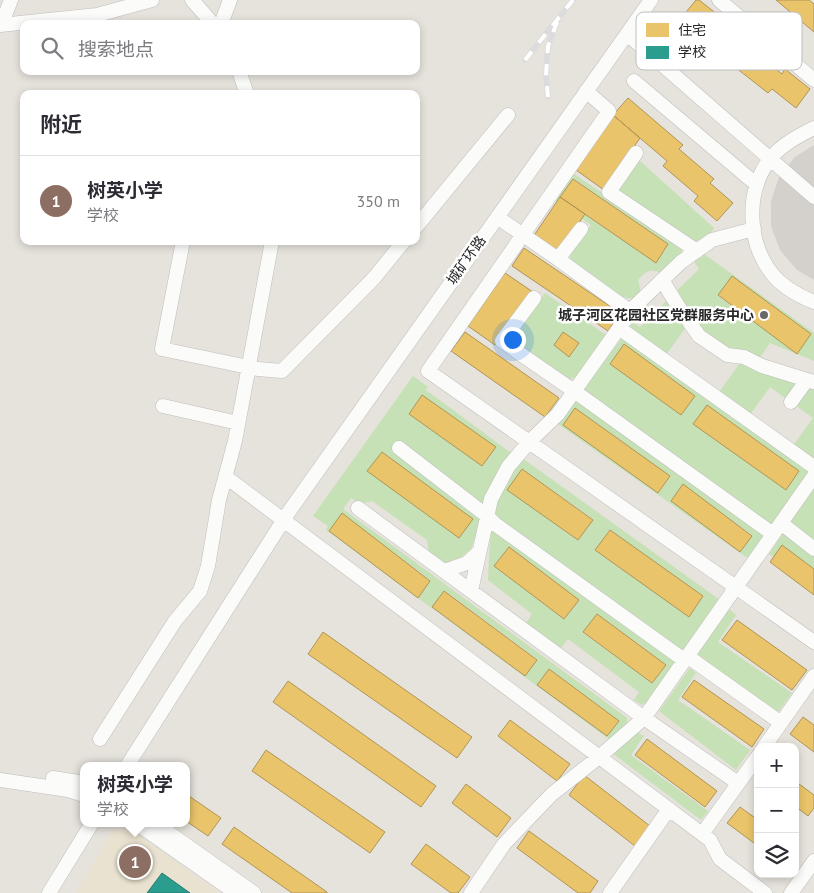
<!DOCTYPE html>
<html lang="zh">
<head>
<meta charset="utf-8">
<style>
	body { margin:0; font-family:"PT Sans","Noto Sans SC",sans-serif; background:#f7f7f7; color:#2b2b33 }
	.controls { position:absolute; right:15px; bottom:15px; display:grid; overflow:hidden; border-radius:10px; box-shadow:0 2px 8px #0003 }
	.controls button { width:45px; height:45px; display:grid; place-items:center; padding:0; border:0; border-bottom:1px solid #e1e1e2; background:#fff; color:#2b2b33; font:25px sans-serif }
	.you { position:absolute; left:512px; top:339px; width:18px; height:18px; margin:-12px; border:4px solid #fff; border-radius:50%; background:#1a73e8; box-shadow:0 0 0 8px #1a73e833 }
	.badge { display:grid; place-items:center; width:32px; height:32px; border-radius:50%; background:#d93025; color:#fff; font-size:16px; font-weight:700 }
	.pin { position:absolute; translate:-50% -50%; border:2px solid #fff; box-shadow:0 1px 5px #0006 }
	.popup { position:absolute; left:80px; top:762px; width:110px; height:65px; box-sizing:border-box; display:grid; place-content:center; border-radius:10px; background:#fff; filter:drop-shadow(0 1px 4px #0005); font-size:16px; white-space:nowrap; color:#7c7c81 }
	.popup b { font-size:19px; color:#2b2b33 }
	.popup::after { content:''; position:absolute; left:50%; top:100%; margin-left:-10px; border:10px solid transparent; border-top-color:#fff }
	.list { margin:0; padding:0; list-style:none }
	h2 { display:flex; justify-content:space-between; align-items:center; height:65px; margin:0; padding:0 20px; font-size:21px }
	h2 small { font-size:16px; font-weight:400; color:#7c7c81 }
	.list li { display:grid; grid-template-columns:32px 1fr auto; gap:15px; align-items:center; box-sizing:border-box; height:90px; padding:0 20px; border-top:1px solid #e1e1e2 }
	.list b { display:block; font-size:19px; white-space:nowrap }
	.list p { margin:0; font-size:16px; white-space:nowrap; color:#7c7c81 }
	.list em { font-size:16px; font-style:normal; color:#7c7c81 }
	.icon { flex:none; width:28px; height:28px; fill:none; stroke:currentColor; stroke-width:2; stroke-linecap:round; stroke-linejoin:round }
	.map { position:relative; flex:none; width:814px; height:893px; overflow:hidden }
	.search { position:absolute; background:#fff; box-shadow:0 2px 8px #0003; left:20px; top:20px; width:400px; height:55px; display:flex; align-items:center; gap:12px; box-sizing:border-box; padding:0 18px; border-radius:10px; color:#7c7c81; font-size:19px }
	.panel { position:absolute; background:#fff; box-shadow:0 2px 8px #0003; left:20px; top:90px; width:400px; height:155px; border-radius:10px }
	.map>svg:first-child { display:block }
</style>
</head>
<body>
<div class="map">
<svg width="814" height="893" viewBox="0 0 814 893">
	<rect width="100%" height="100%" fill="#e6e2dc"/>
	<!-- education -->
	<path fill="#e9e2d0" d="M 128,827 L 219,893 L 76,893 L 112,831 Z"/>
	<!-- green -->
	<path fill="#c5e1b5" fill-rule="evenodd" d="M 639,160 L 714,228 L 707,239 L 692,242 L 618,190 Z
		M 574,174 L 682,247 L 681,254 L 661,273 C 650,268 645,272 638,280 L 641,293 C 637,297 633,299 627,298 C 613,295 584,269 571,260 L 570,254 L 591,225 L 555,200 ZM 574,179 L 668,244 L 656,263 L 561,198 Z
		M 704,254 L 814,333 L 814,361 L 770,343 L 754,366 L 814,386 L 814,464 L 749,559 L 558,424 L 633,323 L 640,327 L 699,269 L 694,261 ZM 732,276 L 811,334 L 797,353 L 718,296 ZM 689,323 L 744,357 L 715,398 L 663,359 ZM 624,344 L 695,396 L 681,415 L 610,364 ZM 770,387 L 813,418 L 790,450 L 747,419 ZM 707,405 L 799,471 L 786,490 L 694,424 ZM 576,408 L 670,476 L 659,493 L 564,425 ZM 683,485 L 752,535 L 740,552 L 671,501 Z
		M 545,293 L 606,335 L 577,377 L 570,379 L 512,340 Z
		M 413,376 L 428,387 L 426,390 L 511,453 L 492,483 L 471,549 L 461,557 L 444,564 L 429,554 L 427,540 L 372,501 L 360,504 L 351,498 L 343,509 L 627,718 L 627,723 L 610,740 L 326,530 L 328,526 L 313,516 ZM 342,514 L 430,580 L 418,597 L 329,531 ZM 445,591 L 537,659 L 525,676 L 432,608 ZM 549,669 L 618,720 L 607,736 L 537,685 Z
		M 522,458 L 720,600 L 647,702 L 642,705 L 634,700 L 639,692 L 568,639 L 561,648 L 526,623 L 532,614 L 488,580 C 490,545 489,508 508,477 C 512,471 518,465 522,458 ZM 522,469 L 593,519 L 578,540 L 508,490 ZM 609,530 L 703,596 L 689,616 L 595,550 ZM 509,547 L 578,600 L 564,619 L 494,566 ZM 597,614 L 666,665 L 652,683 L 583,633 Z
		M 814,485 L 814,586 L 769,554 Z
		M 729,609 L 736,615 L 718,642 L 792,693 L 778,712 L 697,655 Z
		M 690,668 L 696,673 L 678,700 L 750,750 L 736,770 L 659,711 Z
		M 638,733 L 644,736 L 631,755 L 708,811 L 701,820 L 612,753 Z"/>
	<!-- plaza -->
	<path fill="#d4d0cb" d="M 814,145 L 814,280 L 797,270 L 780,250 L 771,226 L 771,201 L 779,177 L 795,157 Z"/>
	<!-- homes -->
	<path fill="#e9c46a" stroke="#af9556" d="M 696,0 L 699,0 L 722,18 L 718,23 L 782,74 L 785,69 L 810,89 L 796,108 L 772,89 L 768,93 L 703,42 L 707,37 L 682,17 Z
		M 776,0 L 809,0 L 814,4 L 814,32 Z
		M 628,98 L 683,145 L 679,149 L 714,179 L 710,183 L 733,203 L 717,221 L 694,201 L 698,196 L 663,166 L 667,161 L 613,115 Z
		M 613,115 L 640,138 L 604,190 L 576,170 Z
		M 573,179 L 668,244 L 656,263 L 560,197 Z
		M 560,197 L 585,214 L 558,254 L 533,237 Z
		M 524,248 L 620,313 L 608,331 L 512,266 Z
		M 505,273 L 533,292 L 495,345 L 468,326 Z
		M 732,276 L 811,334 L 797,354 L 718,295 Z
		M 465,332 L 559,398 L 545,417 L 451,351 Z
		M 563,332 L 579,343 L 569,357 L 554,345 Z
		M 624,344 L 695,396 L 681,415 L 610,364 Z
		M 422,395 L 496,447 L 482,466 L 409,414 Z
		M 707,405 L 799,471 L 786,490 L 693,424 Z
		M 575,408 L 670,476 L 658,493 L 563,425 Z
		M 382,452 L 473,519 L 459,538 L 367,471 Z
		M 522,469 L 593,520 L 578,540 L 507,490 Z
		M 683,484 L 752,536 L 740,552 L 671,501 Z
		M 342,513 L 430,581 L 418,598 L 329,531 Z
		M 610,530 L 703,596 L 689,617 L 595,550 Z
		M 782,545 L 814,569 L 814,595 L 770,562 Z
		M 509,547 L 579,600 L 564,619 L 494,566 Z
		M 444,591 L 537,660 L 525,676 L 432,607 Z
		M 597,614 L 666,665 L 652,683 L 583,632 Z
		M 737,620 L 807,670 L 792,690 L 722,640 Z
		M 323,632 L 472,737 L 457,758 L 308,654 Z
		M 549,669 L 619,721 L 607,736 L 537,685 Z
		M 694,680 L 764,729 L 752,747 L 682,697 Z
		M 288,681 L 436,786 L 421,807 L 273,702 Z
		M 803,717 L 814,725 L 814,752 L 790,734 Z
		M 510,720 L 570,764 L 557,781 L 498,736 Z
		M 647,739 L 717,791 L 705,807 L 635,755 Z
		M 266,750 L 385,832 L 370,853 L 252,771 Z
		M 584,775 L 650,826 L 635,846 L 569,795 Z
		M 795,781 L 814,795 L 814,808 L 808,816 L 795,806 Z
		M 466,784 L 511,818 L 497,837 L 452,803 Z
		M 186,794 L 221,818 L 208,836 L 186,821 Z
		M 740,807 L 758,820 L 758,846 L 727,823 Z
		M 234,827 L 327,892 L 327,893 L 292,893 L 222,844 Z
		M 529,831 L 598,881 L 590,893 L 578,893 L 517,848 Z
		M 426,844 L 470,877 L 458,893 L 451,893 L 411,864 Z"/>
	<!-- schools -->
	<path fill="#2a9d8f" stroke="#297a70" d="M 162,873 L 190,893 L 147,893 Z"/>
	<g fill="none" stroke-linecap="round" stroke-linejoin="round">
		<defs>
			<path id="minor" d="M 192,0 L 213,24
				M 719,0 L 814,80
				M 221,24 L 230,0
				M 0,25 L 97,15 L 152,0
				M 1,25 L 11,0
				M 627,34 L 814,197
				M 239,71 L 247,94
				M 634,81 L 757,185
				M 586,91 L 609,111 L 428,371 L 814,642
				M 814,128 C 798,136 781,145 770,159 C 745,192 747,243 773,275 C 784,288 799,296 814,302
				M 636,153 L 609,192 L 697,251
				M 497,217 L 558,259
				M 416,227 L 508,115
				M 581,229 L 558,259 L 631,312
				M 183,241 L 162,349 L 258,369 L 282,371 L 374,278 L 404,241
				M 662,280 L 678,306 L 699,336 L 727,355 L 744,357 L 762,366 L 814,382
				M 534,298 L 502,341 L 574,391 L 773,534
				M 619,328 L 814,467
				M 791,402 L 807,380
				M 163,406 L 238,423
				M 399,448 L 487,516 L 495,524 L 684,660
				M 226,477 L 710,840 L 720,859 L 765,893
				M 358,508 L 644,718 L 738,783
				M 781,523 L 814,549
				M 444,571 L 467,563 L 479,552
				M 471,591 L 491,499 L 508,467 L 529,442 L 558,414 L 634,307 L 681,262 L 712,240 L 754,229
				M 687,656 L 781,723
				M 100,739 L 175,621 L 200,591 L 208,566 L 219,500 L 235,441 L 272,241
				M 764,747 L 814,676
				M 127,766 L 288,513 L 651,0
				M 53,778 L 84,783
				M 0,780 L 68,790 L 84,795
				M 136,823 L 236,893
				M 155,823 L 254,893
				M 702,834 L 758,756
				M 49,893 L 92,823
				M 471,893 L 504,844 L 552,794 L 599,757 L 644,718 L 814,476
				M 610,893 L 669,809
				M 791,893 L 814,861"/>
		</defs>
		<!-- minor casing -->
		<use href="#minor" stroke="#bfbebe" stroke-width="15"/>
		<!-- minor -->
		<use href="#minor" stroke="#fbfbfa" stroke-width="14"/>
		<defs>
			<path id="rail" d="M 525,60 L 573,0
				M 548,97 L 546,75 L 548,46 L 559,17"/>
		</defs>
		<!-- rail casing -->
		<use href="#rail" stroke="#dcdbdd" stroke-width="5.5"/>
		<!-- rail -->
		<use href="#rail" stroke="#fff" stroke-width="4" stroke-dasharray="11" stroke-linecap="butt"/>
	</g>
	<!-- markers -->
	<circle fill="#6a6866" stroke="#fff" stroke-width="2" cx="764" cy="315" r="5"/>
	<g text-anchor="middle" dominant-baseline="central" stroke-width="5" stroke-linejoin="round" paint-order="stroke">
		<!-- street labels -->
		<g font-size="14" fill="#272727" stroke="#fff">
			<text transform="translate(466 260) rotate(-55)">城矿环路</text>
		</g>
		<!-- poi labels -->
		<g font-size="14" font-weight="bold" fill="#272727" stroke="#fff" text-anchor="end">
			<text x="754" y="315">城子河区花园社区党群服务中心</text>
		</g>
	</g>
	<!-- legend -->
	<rect x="636" y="12" width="166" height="58" rx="8" fill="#fff" stroke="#bebebe" stroke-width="1"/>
	<rect x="646" y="23" width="23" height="14" fill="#e9c46a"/>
	<rect x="646" y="46" width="23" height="13" fill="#2a9d8f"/>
	<g font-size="14" fill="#272727">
		<text x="678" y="35">住宅</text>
		<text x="678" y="57">学校</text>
	</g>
</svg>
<div class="controls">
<button>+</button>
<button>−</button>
<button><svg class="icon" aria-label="layers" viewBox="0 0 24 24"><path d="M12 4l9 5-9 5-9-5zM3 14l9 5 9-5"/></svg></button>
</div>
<div class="you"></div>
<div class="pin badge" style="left:135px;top:862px;background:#8d6e63">1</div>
<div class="popup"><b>树英小学</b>学校</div>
<div class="search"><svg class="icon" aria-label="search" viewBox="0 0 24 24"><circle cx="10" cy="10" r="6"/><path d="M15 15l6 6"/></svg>搜索地点</div>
<section class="panel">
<h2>附近<small></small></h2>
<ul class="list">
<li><span class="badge" style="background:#8d6e63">1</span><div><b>树英小学</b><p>学校</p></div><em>350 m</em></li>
</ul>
</section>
</div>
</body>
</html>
